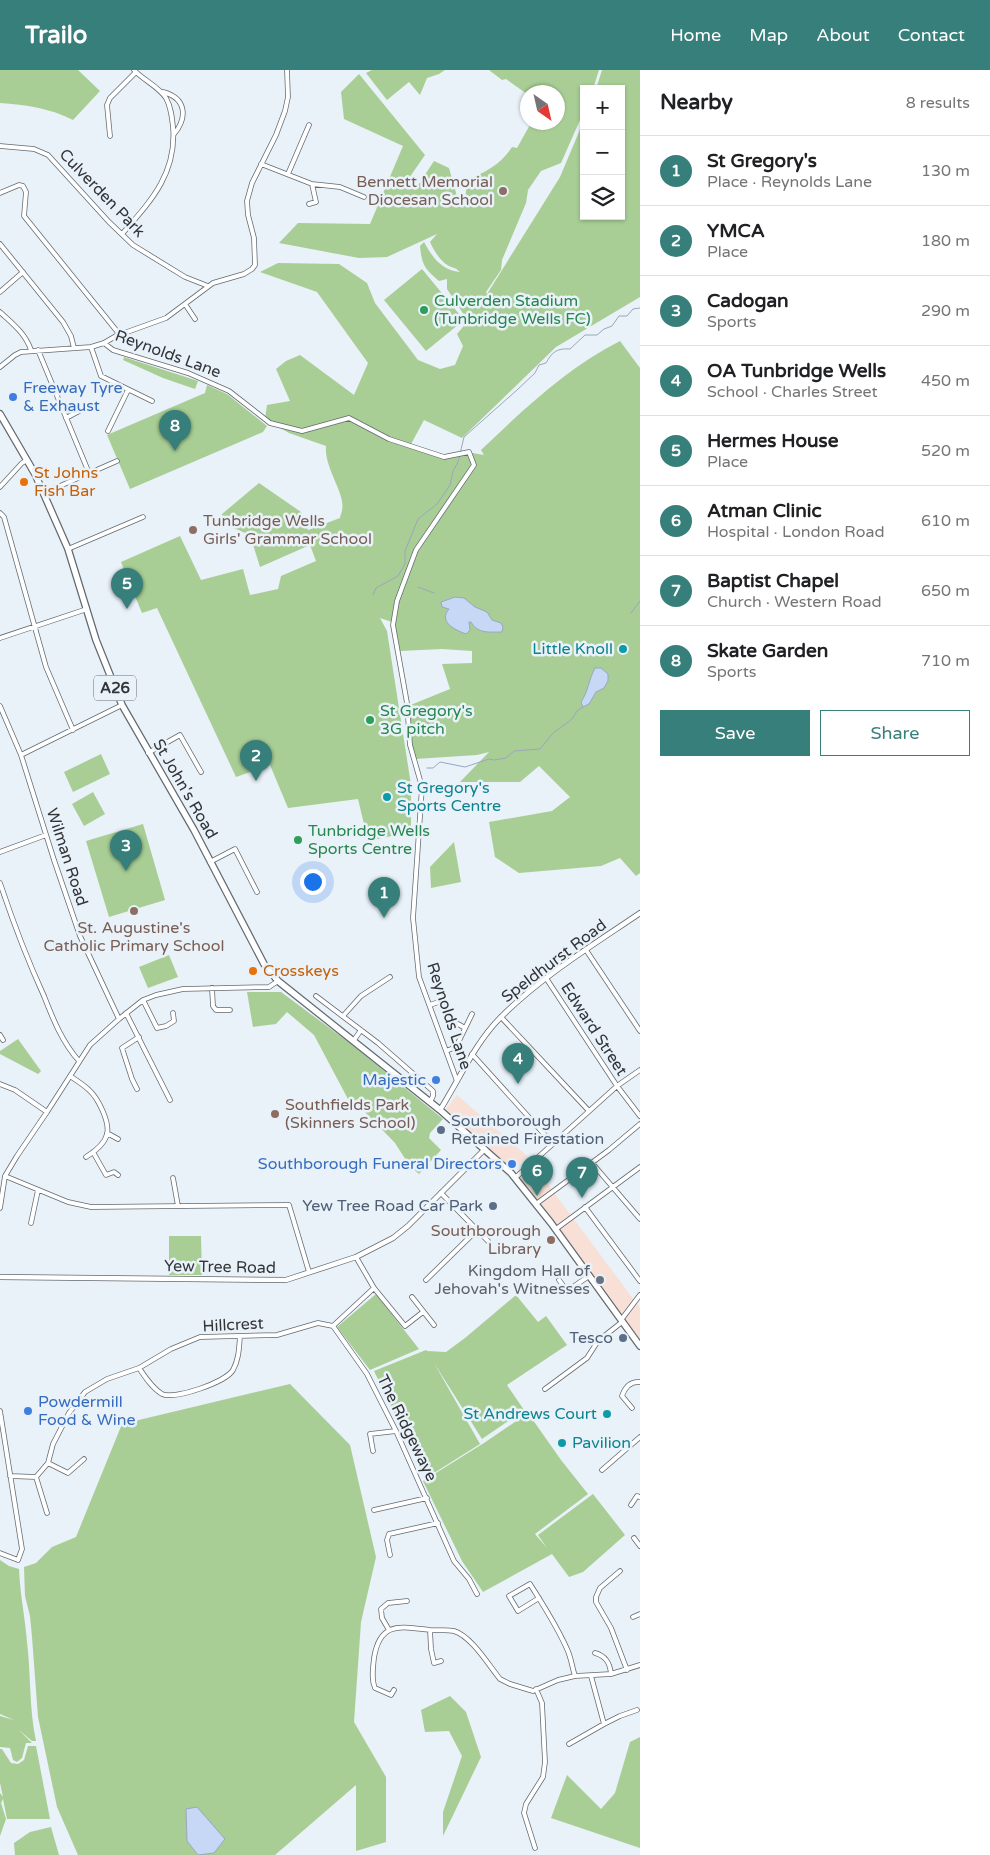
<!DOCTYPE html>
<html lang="en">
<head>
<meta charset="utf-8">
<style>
	body { margin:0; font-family:"Varela Round",sans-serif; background:#f6f6f6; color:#202124 }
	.controls { position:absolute; right:15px; top:15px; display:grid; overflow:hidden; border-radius:0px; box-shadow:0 1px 4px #0004 }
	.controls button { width:45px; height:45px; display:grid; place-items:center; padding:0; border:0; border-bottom:1px solid #e0e0e0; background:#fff; color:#202124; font:25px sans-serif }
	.compass { position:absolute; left:520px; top:15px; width:45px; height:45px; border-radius:50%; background:#fff; box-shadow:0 1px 4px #0004; rotate:146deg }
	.you { position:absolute; left:312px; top:811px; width:18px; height:18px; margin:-12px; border:4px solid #fff; border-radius:50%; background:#1a73e8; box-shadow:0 0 0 8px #1a73e833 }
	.badge { display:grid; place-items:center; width:32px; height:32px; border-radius:50%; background:#377f7a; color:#fff; font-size:16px; font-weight:700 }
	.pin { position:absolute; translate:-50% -41px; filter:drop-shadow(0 1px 2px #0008) }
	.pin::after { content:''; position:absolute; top:26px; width:18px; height:15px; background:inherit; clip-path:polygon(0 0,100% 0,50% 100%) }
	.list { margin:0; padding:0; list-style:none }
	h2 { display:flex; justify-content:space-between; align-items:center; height:65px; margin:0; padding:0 20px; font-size:21px }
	h2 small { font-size:16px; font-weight:400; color:#757577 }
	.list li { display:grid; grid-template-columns:32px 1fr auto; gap:15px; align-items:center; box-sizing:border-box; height:70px; padding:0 20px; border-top:1px solid #e0e0e0 }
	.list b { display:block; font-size:19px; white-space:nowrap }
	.list p { margin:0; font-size:16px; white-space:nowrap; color:#757577 }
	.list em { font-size:16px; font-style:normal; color:#757577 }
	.actions { display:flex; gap:10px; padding:15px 20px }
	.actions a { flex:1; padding:11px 0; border:1px solid #377f7a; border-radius:0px; text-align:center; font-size:18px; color:#377f7a }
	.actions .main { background:#377f7a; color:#fff }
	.icon { flex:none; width:28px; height:28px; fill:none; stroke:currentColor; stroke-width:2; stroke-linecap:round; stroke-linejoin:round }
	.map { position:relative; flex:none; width:640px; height:1785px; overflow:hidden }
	header { display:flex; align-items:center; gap:30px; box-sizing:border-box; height:70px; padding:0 25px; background:#377f7a; color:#fff }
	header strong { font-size:24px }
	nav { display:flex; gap:28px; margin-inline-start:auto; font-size:18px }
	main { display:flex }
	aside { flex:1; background:#fff }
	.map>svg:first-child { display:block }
</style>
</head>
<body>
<header>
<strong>Trailo</strong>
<nav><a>Home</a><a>Map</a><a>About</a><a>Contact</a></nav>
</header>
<main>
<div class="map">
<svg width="640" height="1785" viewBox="0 0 640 1785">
	<rect width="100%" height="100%" fill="#e9f1f9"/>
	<!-- commercial -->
	<path fill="#f8e0d6" d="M 457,1025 L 527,1086 L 513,1100 L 446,1039 Z
		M 535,1097 L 640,1238 L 640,1269 L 519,1107 Z"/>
	<!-- green -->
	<path fill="#a8ce95" d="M 0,0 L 78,0 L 100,21 L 73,50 C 50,38 26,35 0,33 Z
		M 372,0 L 445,0 L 439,4 L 427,8 L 420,25 L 409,12 L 387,30 L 366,3 Z
		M 489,0 L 599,0 L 593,19 L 584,19 L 584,41 L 561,93 L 541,101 L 528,120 L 526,133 L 502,190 L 501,200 L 486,222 L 487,224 L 560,107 L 584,50 L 584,146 L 621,146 L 621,19 L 596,19 L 602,0 L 640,0 L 640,227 L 556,277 L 462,368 L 424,350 L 410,376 L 451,386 L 467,382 L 484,385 L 481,380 C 523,340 568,297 620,271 L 640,298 L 640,803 L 636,806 L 620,788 L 601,796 L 519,803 L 495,787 L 489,752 L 552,741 L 570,727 L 539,696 L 520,712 L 460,712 L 489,682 L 477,685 L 415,689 L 411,675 L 408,636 L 450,619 L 442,594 L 472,593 L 472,581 L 442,579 L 400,581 L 395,553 L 380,548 L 387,561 L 411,715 L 411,762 L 368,771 L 358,729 L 288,738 L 270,695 L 236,707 L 157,538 L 142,543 L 121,492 L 180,466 L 201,510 L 243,499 L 250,525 L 278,519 L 281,506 L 316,491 L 310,475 L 260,497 L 250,465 L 224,454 L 222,444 L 259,413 L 301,442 L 308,460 L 340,448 C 340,445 342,443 342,440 C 346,424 324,398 326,376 L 289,363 L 265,349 L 267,335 L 290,331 L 276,299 L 286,291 L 300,285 L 354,325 L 368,293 L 317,222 L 260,202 L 278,193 L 339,194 L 367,213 L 375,233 L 418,290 L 440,299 L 455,295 L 463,276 L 457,264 L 468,251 L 447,219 L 447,209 L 439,211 C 424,198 422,195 420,176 L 424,172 C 433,188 441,200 460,202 C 456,198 454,198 449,196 C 440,191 434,181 430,172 L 437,164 L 387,187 L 359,188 L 279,173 L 298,153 L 370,154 L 403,76 L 344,49 L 341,22 L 359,4 L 425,85 L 407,111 L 415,120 L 434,91 L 449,98 L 460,137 L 465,133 L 467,110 C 486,102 501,94 512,77 L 517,78 L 531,53 L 558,52 L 558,22 L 528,22 L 527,24 L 506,9 L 502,10 Z
		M 422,199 L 464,250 L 426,281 L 384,230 Z
		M 124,287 L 198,311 L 195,319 L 163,308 L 123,290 Z
		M 207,315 L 227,324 L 267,356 L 263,362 L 130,419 L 107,365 L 205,323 Z
		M 101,684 L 110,704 L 73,722 L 64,702 Z
		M 93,722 L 105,744 L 84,756 L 72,734 Z
		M 143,754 L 165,830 L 109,847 L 86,771 Z
		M 454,772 L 461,812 L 431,818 L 430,797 Z
		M 169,885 L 178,907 L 148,918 L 139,897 Z
		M 247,922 L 281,922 L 351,974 L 443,1049 L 430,1063 L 429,1068 L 441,1080 L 419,1104 L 409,1095 L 395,1073 L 366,1043 L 349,1031 L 314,965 L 287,942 L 276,954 L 253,957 Z
		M 18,969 L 41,1001 L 38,1004 L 0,984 L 0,981 Z
		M 169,1166 L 201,1166 L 202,1205 L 169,1205 Z
		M 376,1224 L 419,1279 L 370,1300 L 337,1257 Z
		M 516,1225 L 538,1252 L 546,1246 L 567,1275 L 507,1315 L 524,1340 L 482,1369 L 434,1293 L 480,1374 L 426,1408 L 374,1301 L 426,1280 L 427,1281 L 446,1282 L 465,1268 Z
		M 290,1314 L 350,1375 L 376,1487 L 361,1552 L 354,1652 L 386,1707 L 386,1772 L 356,1781 L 356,1715 L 275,1785 L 78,1785 L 57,1737 L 38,1647 L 32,1567 L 30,1546 L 25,1526 L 24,1497 L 36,1493 L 52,1477 L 76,1467 L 122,1354 Z
		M 528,1343 L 561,1390 L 588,1424 L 535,1464 L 547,1478 L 538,1465 L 593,1424 L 625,1465 L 583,1502 L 569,1507 L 552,1484 L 483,1522 L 462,1491 L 423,1411 L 484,1373 Z
		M 0,1490 L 9,1496 L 19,1499 C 20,1524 25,1547 27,1572 C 31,1605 29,1638 36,1671 L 32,1671 L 19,1660 L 32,1673 L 26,1673 L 22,1688 L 17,1692 L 13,1690 L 10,1678 L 0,1677 L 0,1646 L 14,1650 L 0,1644 L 0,1569 L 9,1570 L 0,1569 Z
		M 450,1626 L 466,1642 L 481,1687 L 443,1766 L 443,1742 L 462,1686 L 449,1661 L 425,1662 L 421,1640 Z
		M 640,1667 L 640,1778 L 551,1748 L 567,1705 L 601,1739 L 615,1723 L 630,1672 Z
		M 28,1676 L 36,1676 L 50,1749 L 7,1749 L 3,1729 L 1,1733 L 6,1749 L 0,1766 L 0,1723 L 3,1727 L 0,1713 L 0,1679 L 2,1679 L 11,1693 L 18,1694 L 24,1690 Z
		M 51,1757 L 59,1785 L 15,1785 L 14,1773 L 30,1762 Z"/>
	<!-- water -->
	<path fill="#c6d8f6" stroke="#9aa7bd" d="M 455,527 L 464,528 L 475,537 L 487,542 L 492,550 L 501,553 L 503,557 L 502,562 C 489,562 478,564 471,552 L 469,552 L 470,560 L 466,564 C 455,560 438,552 449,539 L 442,537 L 441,532 Z
		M 595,598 L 601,598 L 608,604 L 608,611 L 604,618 L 596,622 L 589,634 L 583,637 L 581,632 C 588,622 589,609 595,598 Z
		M 197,1737 L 225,1769 L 214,1783 L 198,1785 L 187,1771 L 186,1739 Z"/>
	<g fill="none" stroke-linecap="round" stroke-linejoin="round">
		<!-- stream -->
		<path stroke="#9aa7bd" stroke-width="1" d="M 418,517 L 434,523
			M 373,525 L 376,518 L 398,506 L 405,494 L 405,481 L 418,449 L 437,434 L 450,415 L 453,401 L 458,392 L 464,367 L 517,320 L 535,303 L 539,295 L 546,293 C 552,282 557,278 570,279 L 585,265 L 597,265 L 604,259 L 612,256 L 619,246 L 627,246 L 633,239 L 640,238
			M 631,543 L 640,531
			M 427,698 L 433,698 L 440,692 L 465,697 L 489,689 L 494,690 L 506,688 L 514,681 L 540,679 L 553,663 L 571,650 L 577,641 L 583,637"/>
		<defs>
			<path id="minor" d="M 163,22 C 186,28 188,47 174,64
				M 110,66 L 107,35 L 110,28 L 136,2
				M 0,76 L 34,79 L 48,85 L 109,152 L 133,175 L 185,207 L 208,216
				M 261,94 L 312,114 L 340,117 L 364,127
				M 288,104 L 309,55
				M 0,123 L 19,115 L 23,116 L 26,122 L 24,146 L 120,265
				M 309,134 L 316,132 L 312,114
				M 122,164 C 150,132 177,104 173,57 C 172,47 171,37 166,28 C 158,16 143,10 134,0
				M 0,174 L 63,252 L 71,266 L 74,278
				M 0,222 L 23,202
				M 185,234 L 195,249
				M 0,242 C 13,254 25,263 31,280
				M 104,273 L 113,280 L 188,303 L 229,321 L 270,353 L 302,361 L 349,348 L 389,369 L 444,387 L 469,382 L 474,395 L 416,480 L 397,531 L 393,555 L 407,633 L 410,675 L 422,717 L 413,848 L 419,907 L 457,1011
				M 91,277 L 101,306 L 152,331
				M 38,280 L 89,403
				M 0,297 L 15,285 L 21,282 L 91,277 L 104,273 L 116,266 L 166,248 L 213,213 L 244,204 L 252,199 L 255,195 L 254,168 L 248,145 L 247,131 L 252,113 L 276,65 L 285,41 L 288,27 L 287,0
				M 66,348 L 89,336
				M 108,361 L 128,320
				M 0,417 L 22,393 L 27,390
				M 44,423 L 117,391
				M 0,443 L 4,447 L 46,597 L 73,660
				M 68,479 L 143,447
				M 0,568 L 87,539
				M 0,636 L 21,685 L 54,790 L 80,866 L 119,949
				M 148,683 L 180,665 L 201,702
				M 21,685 L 122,635
				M 0,782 L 46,765
				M 210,792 L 235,779 L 257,822
				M 0,813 C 13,852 27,889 44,926 C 53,949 62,972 79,991
				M 586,880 L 640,961
				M 546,908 L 617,1016 L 640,1046
				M 212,918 L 213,936 L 216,940 L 230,940
				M 316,926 L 378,973 L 433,1021 L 433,1026 L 430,1032
				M 143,930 L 157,958 L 166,956 L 174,951 L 173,943
				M 441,931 L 444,940
				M 430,935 L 444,930
				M 126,943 L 170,1030
				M 343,946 L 361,926 L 390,907
				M 501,947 L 589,1041
				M 458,954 L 465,958
				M 0,965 L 3,970
				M 354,970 L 361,960
				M 446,981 L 456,977 L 472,944
				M 472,984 L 553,1074
				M 70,1006 C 76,1010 84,1015 89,1020 C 98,1028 110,1052 107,1064 C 105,1073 94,1082 86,1087
				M 0,1014 L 15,1020 L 47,1042
				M 137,1019 L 132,1009 L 122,978 L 139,967
				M 107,1063 L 118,1069
				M 93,1082 L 106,1105 L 114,1102 L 118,1105
				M 592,1093 L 640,1149
				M 5,1106 L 68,1132 L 91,1137 L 289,1135 L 309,1202
				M 173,1108 L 178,1136
				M 515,1108 L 617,1016 L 640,1000
				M 536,1134 L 609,1080 L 640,1054
				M 585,1137 L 640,1211
				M 0,1138 L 5,1106 L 17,1086 L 47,1042 L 90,975 L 119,949 L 143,930 L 156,925 L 183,919 L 269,917 L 278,911
				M 31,1153 L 38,1120
				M 556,1159 L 640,1097
				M 477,1160 L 488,1171
				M 356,1187 L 374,1218 L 333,1256 L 367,1304 L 396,1361 L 454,1491 L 469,1509 L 477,1524
				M 426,1210 L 477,1160 L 441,1123
				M 559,1210 L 567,1221 L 589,1206
				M 374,1218 L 405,1256 L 423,1242
				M 412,1227 L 434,1255
				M 621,1250 L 640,1225
				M 139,1298 C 145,1307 152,1318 162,1324 C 175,1330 226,1312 233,1300 C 239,1289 239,1278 240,1266
				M 545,1319 L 587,1288 L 598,1271 L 622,1252
				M 632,1338 L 622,1326 C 625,1317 630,1311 640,1312
				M 0,1341 L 22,1479 L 18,1490 L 0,1483
				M 373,1381 L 370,1364 L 396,1361
				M 48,1393 L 68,1403 L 84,1389
				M 602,1400 L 640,1367
				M 10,1406 L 36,1407 L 48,1393 L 53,1374 L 69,1343 L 85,1322 L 107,1309 L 139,1298 L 171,1279 L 200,1267 L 277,1265 L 318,1253 L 333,1256
				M 36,1407 L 47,1443
				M 631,1435 L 637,1426 L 640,1427
				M 374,1440 L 427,1428
				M 634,1468 L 640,1476
				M 390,1485 L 387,1470 L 389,1464 L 438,1453
				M 620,1501 L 600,1518 L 596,1527 L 596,1532 L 611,1558 L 627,1600
				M 539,1528 L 518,1541 L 509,1526 L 530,1514 C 543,1535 557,1556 567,1579 C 571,1587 572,1597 575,1606
				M 633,1547 L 640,1544
				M 389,1560 L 382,1548 L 381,1539 L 388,1533 L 407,1531
				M 430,1560 L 431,1579 L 434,1593 L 441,1591
				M 595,1583 C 606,1586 610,1593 611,1604
				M 394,1620 L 391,1625 L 375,1618 C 371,1609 373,1598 374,1588 C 380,1550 402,1557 430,1560 C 438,1560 446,1560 454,1561 C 471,1566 488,1594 500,1609 L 510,1614 L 533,1621 L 558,1610 L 575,1606 L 611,1604 L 640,1595
				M 604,1654 L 620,1646 L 637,1640
				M 569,1674 L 604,1654 L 591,1606
				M 535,1778 L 524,1743 L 526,1734 L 543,1707 L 545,1692 L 542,1633 L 536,1619"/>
			<path id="tertiary" d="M 440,1040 C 460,1008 475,973 501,947 C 542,906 593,875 640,843
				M 0,1207 L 286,1210 L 356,1187 L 393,1168 L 408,1156 L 485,1079"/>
			<path id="trunk" d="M 0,344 L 35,404 L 68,479 L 96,570 L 122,635 L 194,760 L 264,894 L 278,911 L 440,1040 L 511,1103 L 551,1153 L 640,1276"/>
		</defs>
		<!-- minor casing -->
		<use href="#minor" stroke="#636a71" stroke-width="5.5"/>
		<!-- tertiary casing -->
		<use href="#tertiary" stroke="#636a71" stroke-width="6"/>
		<!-- trunk casing -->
		<use href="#trunk" stroke="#636a71" stroke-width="8"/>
		<!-- minor -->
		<use href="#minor" stroke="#fff" stroke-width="4"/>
		<!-- tertiary -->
		<use href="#tertiary" stroke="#fff" stroke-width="4.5"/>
		<!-- trunk -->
		<use href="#trunk" stroke="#fff" stroke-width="5.5"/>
	</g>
	<!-- markers -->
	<g fill="#8d6e63" stroke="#e9f1f9" stroke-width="2">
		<circle cx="503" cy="121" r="5"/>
		<circle cx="193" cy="460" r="5"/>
		<circle cx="134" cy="841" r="5"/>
		<circle cx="275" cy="1044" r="5"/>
		<circle cx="551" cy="1170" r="5"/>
	</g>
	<g fill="#2e9e5b" stroke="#e9f1f9" stroke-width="2">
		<circle cx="424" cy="240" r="5"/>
		<circle cx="370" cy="650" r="5"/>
		<circle cx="298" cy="770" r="5"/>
	</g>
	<g fill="#3f7fe0" stroke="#e9f1f9" stroke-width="2">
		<circle cx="13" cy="327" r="5"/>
		<circle cx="436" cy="1010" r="5"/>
		<circle cx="512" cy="1094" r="5"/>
		<circle cx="28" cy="1341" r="5"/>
	</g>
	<g fill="#e8710a" stroke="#e9f1f9" stroke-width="2">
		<circle cx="24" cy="412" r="5"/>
		<circle cx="253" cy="901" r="5"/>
	</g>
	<g fill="#0f9aa8" stroke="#e9f1f9" stroke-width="2">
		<circle cx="623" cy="579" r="5"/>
		<circle cx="387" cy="727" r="5"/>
		<circle cx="607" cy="1344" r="5"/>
		<circle cx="562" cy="1373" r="5"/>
	</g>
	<g fill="#5c6f8a" stroke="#e9f1f9" stroke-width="2">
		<circle cx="441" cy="1060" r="5"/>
		<circle cx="493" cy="1136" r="5"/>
		<circle cx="623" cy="1268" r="5"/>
	</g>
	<circle fill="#6b7280" stroke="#e9f1f9" stroke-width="2" cx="600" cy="1210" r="5"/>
	<g text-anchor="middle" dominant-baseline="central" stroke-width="5" stroke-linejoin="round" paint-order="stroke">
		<!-- shield labels -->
		<rect fill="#e9f1f9" stroke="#696d72" stroke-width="1" x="94" y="605.5" width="42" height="25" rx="4"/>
		<g font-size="15" font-weight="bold" fill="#323538">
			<text x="115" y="618">A26</text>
		</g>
		<!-- education labels -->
		<g font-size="16" fill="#785e54" stroke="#e9f1f9" text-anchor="end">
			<text x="493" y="112">Bennett Memorial<tspan x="493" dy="18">Diocesan School</tspan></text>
			<text x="203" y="451" text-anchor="start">Tunbridge Wells<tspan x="203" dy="18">Girls' Grammar School</tspan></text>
			<text x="134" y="858" text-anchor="middle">St. Augustine's<tspan x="134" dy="18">Catholic Primary School</tspan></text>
			<text x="285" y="1035" text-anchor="start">Southfields Park<tspan x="285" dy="18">(Skinners School)</tspan></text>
			<text x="541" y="1161">Southborough<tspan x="541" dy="18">Library</tspan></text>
		</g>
		<!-- street labels -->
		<g font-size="16" fill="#323538" stroke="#e9f1f9">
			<text transform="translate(102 123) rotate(46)">Culverden Park</text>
			<text transform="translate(168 284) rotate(20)">Reynolds Lane</text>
			<text transform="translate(185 719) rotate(60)">St John's Road</text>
			<text transform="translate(67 787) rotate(72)">Wilman Road</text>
			<text transform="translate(554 891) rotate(-37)">Speldhurst Road</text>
			<text transform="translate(449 946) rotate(72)">Reynolds Lane</text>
			<text transform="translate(594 959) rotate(57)">Edward Street</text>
			<text transform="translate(220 1197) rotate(1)">Yew Tree Road</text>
			<text transform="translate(233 1255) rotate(-3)">Hillcrest</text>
			<text transform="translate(407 1358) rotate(64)">The Ridgewaye</text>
		</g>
		<!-- leisure labels -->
		<g font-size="16" fill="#27864d" stroke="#e9f1f9" text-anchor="start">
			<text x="434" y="231">Culverden Stadium<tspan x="434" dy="18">(Tunbridge Wells FC)</tspan></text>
			<text x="380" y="641">St Gregory's<tspan x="380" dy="18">3G pitch</tspan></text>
			<text x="308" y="761">Tunbridge Wells<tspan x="308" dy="18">Sports Centre</tspan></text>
		</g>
		<!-- shop labels -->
		<g font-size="16" fill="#366cbe" stroke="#e9f1f9" text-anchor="start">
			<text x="23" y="318">Freeway Tyre<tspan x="23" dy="18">&amp; Exhaust</tspan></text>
			<text x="426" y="1010" text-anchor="end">Majestic</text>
			<text x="502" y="1094" text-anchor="end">Southborough Funeral Directors</text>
			<text x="38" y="1332">Powdermill<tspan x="38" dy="18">Food &amp; Wine</tspan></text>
		</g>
		<!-- food labels -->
		<g font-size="16" fill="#c56008" stroke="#e9f1f9" text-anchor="start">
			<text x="34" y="403">St Johns<tspan x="34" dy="18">Fish Bar</tspan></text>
			<text x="263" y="901">Crosskeys</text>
		</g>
		<!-- culture labels -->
		<g font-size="16" fill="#0d838f" stroke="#e9f1f9" text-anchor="end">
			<text x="613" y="579">Little Knoll</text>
			<text x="397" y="718" text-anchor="start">St Gregory's<tspan x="397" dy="18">Sports Centre</tspan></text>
			<text x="597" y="1344">St Andrews Court</text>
			<text x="572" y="1373" text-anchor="start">Pavilion</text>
		</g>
		<!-- service labels -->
		<g font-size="16" fill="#4e5e75" stroke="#e9f1f9" text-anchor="end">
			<text x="451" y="1051" text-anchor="start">Southborough<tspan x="451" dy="18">Retained Firestation</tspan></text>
			<text x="483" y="1136">Yew Tree Road Car Park</text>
			<text x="613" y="1268">Tesco</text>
		</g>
		<!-- worship labels -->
		<g font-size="16" fill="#5b616d" stroke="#e9f1f9" text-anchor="end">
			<text x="590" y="1201">Kingdom Hall of<tspan x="590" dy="18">Jehovah's Witnesses</tspan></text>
		</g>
	</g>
</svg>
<div class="controls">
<button>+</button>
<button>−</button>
<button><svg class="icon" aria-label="layers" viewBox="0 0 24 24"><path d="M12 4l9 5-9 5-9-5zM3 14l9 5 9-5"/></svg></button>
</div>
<svg class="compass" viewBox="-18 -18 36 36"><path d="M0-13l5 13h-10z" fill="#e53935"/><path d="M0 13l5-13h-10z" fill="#757577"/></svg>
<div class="you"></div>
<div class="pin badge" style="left:384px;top:848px">1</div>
<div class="pin badge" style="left:256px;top:711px">2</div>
<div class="pin badge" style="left:126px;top:801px">3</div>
<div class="pin badge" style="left:518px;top:1014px">4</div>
<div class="pin badge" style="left:127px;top:539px">5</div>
<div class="pin badge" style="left:537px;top:1126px">6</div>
<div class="pin badge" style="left:582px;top:1128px">7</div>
<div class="pin badge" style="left:175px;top:381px">8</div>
</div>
<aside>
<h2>Nearby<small>8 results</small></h2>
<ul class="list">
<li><span class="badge">1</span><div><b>St Gregory's</b><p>Place · Reynolds Lane</p></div><em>130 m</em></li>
<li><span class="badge">2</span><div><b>YMCA</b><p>Place</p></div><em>180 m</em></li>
<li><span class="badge">3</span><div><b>Cadogan</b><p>Sports</p></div><em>290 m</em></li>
<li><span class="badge">4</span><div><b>OA Tunbridge Wells</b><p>School · Charles Street</p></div><em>450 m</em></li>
<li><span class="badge">5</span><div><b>Hermes House</b><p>Place</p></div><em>520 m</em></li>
<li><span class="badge">6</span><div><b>Atman Clinic</b><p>Hospital · London Road</p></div><em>610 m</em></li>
<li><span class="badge">7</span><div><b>Baptist Chapel</b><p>Church · Western Road</p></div><em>650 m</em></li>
<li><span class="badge">8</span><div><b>Skate Garden</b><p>Sports</p></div><em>710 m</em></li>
</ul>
<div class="actions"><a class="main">Save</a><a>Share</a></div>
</aside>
</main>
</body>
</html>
